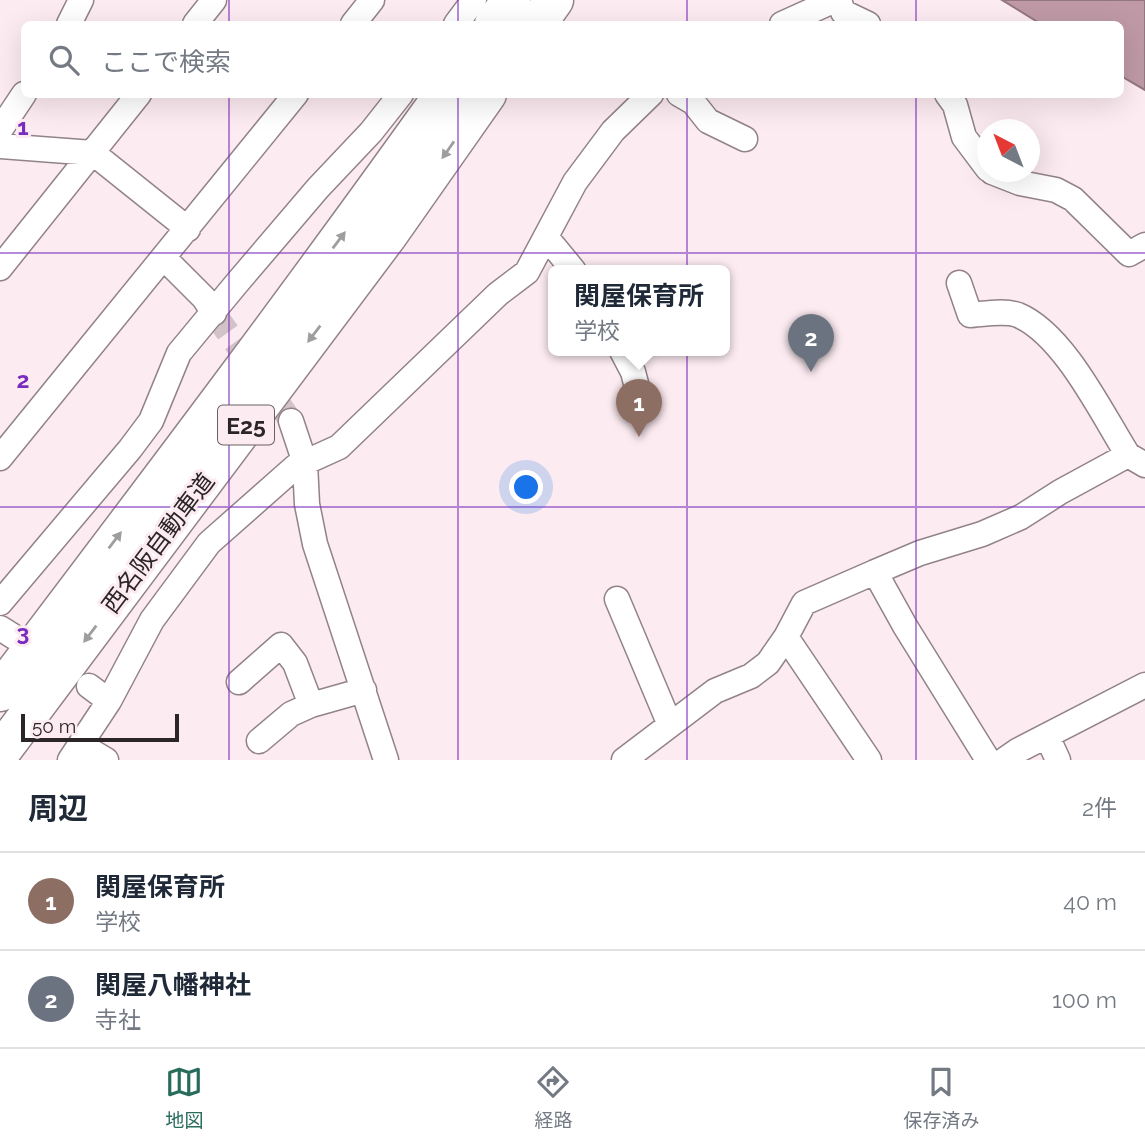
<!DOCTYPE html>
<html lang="ja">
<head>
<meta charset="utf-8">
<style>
	body { margin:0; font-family:Raleway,"Noto Sans JP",sans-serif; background:#f6f6f7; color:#1f2937 }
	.compass { position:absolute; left:977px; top:119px; width:63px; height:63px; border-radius:50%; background:#fff; box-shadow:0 7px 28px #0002; rotate:318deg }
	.scale { position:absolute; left:21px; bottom:18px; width:158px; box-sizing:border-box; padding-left:7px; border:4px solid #2b2527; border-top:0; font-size:19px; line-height:24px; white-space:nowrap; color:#2b2527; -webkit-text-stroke:5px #fcebf1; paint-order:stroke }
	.you { position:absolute; left:527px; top:488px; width:24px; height:24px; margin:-18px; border:5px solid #fff; border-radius:50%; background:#1a73e8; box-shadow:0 0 0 10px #1a73e833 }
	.badge { display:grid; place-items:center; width:46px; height:46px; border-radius:50%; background:#286b5b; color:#fff; font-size:23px; font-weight:700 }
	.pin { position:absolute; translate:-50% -58px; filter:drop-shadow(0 2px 4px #0008) }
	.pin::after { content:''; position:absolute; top:37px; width:24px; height:21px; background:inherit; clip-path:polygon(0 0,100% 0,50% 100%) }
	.popup { position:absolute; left:548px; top:265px; width:182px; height:91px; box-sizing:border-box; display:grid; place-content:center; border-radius:10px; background:#fff; filter:drop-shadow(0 2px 5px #0005); font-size:23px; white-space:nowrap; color:#747a83 }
	.popup b { font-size:26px; color:#1f2937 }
	.popup::after { content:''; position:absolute; left:50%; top:100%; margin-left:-14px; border:14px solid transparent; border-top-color:#fff }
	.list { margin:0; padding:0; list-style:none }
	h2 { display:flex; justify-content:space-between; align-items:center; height:91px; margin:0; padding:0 28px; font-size:30px }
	h2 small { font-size:23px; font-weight:400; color:#747a83 }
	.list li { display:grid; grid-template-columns:46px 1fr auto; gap:21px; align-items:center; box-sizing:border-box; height:98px; padding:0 28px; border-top:2px solid #e0e1e3 }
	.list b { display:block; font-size:26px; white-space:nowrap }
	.list p { margin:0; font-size:23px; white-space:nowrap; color:#747a83 }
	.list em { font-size:23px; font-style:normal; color:#747a83 }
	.icon { flex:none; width:38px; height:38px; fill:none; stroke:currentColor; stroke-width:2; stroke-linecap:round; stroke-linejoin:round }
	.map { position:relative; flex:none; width:1145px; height:760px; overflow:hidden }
	.search { position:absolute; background:#fff; box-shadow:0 7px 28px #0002; left:21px; right:21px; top:21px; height:77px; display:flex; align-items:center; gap:18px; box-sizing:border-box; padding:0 24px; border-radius:10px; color:#747a83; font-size:26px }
	.sheet { height:287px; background:#fff }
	nav { display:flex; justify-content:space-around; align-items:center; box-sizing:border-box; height:98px; border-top:2px solid #e0e1e3; background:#fff; font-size:19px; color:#747a83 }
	nav a { display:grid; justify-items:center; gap:4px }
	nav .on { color:#286b5b }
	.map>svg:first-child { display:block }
</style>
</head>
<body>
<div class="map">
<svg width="1145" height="760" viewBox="0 0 1145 760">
	<rect width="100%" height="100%" fill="#fcebf1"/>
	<!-- water -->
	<path fill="#bf99a6" stroke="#937680" stroke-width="2" d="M 1002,0 L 1145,0 L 1145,90 L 1121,76 L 1120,24 L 1041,24 Z"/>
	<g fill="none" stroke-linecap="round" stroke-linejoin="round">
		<!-- street-tunnel -->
		<path stroke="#d2c3c9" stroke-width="24" stroke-dasharray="24 12" stroke-linecap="butt" d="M 214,313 L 291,421"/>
		<defs>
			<path id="street" d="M 839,0 L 843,12 L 868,24
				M 69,24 L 81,0
				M 195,24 L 214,0
				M 353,24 L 372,0
				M 456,24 L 474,0
				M 782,24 L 835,0
				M 679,94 L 693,102 L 708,121 L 745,139
				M 947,94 L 955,105 L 964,137 L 988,169
				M 0,130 L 24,94
				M 0,146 L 93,153 L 188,229
				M 992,172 L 1020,183 L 1056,190 L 1073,199 L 1129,254 L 1145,245
				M 547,238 L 574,271
				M 164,258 L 204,298 L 214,313
				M 0,268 L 139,94
				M 959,283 L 970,315 C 984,314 1005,310 1018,315 C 1064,334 1102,414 1128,455
				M 622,351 L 633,372 L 638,391
				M 291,421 L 305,463 L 307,504 L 315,544 L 386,760
				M 0,458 L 296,94
				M 617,599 L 670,725
				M 0,603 L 130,449 L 151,421 L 179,353 L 237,283 L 318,188 L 371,132 L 401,94
				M 0,628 L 16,638
				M 239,682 L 281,645 L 295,663 L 311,705
				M 89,686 L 109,701
				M 1047,736 L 1058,760
				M 259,741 L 291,714 L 311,705 L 364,690
				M 81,745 L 106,760
				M 70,760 L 109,701 L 152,620 L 209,543 L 295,467 L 339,447 L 498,294 L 527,272 L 575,182 L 613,131 L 651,94
				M 624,760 L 715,691 L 751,676 L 768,663 L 786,637
				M 869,760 L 786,637 L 804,603 L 875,572
				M 988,760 L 905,626 L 875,572 L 920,553 L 982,534 L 1021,517 L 1060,492 L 1128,455 L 1145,465
				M 1004,760 L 1017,751 L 1145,685"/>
			<path id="highway" d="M 494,24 L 511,0
				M 537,24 L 554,0
				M 0,692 C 150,494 300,296 444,94
				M 0,753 L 388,235 L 487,94"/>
		</defs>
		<!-- street casing -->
		<use href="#street" stroke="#928388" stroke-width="27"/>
		<!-- highway casing -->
		<use href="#highway" stroke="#928388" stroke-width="41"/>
		<!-- street -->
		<use href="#street" stroke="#fff" stroke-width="24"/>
		<!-- highway -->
		<use href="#highway" stroke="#fff" stroke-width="38"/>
	</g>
	<!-- one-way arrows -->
	<defs><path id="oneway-solid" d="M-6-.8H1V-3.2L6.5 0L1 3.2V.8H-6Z" transform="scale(1.75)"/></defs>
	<g fill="#a09d9e">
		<use href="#oneway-solid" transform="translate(448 150) rotate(125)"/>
		<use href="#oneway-solid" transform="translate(339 240) rotate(-53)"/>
		<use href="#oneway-solid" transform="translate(314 334) rotate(127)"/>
		<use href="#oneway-solid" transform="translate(115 540) rotate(-53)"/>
		<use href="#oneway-solid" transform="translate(90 634) rotate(127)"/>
	</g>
	<!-- grid -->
	<path fill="none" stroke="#7b2cbf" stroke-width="2" stroke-opacity="0.55" d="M 229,0 L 229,24M 458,0 L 458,24M 687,0 L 687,24M 916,0 L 916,24M 229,94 L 229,760M 458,94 L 458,760M 687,94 L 687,760M 916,94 L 916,760M 0,253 L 1145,253M 0,507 L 1145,507"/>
	<g text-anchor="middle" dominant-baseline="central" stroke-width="6" stroke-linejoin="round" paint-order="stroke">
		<!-- shield labels -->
		<rect fill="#fcebf1" stroke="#6a6064" stroke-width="2" x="218" y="405.5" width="56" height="39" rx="5"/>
		<g font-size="23" font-weight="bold" fill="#2b2527">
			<text x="246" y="425">E25</text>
		</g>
		<!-- street labels -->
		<g font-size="24" fill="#2b2527" stroke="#fcebf1">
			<text transform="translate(158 543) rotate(-53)">西名阪自動車道</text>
		</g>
	</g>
	<g font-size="23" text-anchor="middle" font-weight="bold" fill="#7b2cbf" stroke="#fcebf1" stroke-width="6" stroke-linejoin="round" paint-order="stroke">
		<text x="23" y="135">1</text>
		<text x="23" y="388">2</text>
		<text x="23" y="641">3</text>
	</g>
</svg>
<svg class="compass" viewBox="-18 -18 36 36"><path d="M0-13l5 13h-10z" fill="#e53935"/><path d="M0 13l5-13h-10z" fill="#747a83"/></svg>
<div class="scale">50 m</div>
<div class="you"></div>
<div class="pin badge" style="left:639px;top:437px;background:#8d6e63">1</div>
<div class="popup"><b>関屋保育所</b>学校</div>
<div class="pin badge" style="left:811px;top:372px;background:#6b7280">2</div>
<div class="search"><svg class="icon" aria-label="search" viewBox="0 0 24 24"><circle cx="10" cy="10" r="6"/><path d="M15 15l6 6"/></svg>ここで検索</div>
</div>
<section class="sheet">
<h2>周辺<small>2件</small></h2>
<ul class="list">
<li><span class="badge" style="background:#8d6e63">1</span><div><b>関屋保育所</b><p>学校</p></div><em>40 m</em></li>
<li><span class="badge" style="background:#6b7280">2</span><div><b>関屋八幡神社</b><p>寺社</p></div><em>100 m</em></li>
</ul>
</section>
<nav>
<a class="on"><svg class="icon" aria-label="map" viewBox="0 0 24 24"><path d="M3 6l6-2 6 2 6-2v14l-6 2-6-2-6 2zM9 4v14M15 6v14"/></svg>地図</a>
<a><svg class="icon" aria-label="directions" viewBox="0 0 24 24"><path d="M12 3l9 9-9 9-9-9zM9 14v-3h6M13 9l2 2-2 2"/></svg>経路</a>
<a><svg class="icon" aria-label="saved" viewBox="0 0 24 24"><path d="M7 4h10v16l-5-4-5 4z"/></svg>保存済み</a>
</nav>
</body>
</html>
